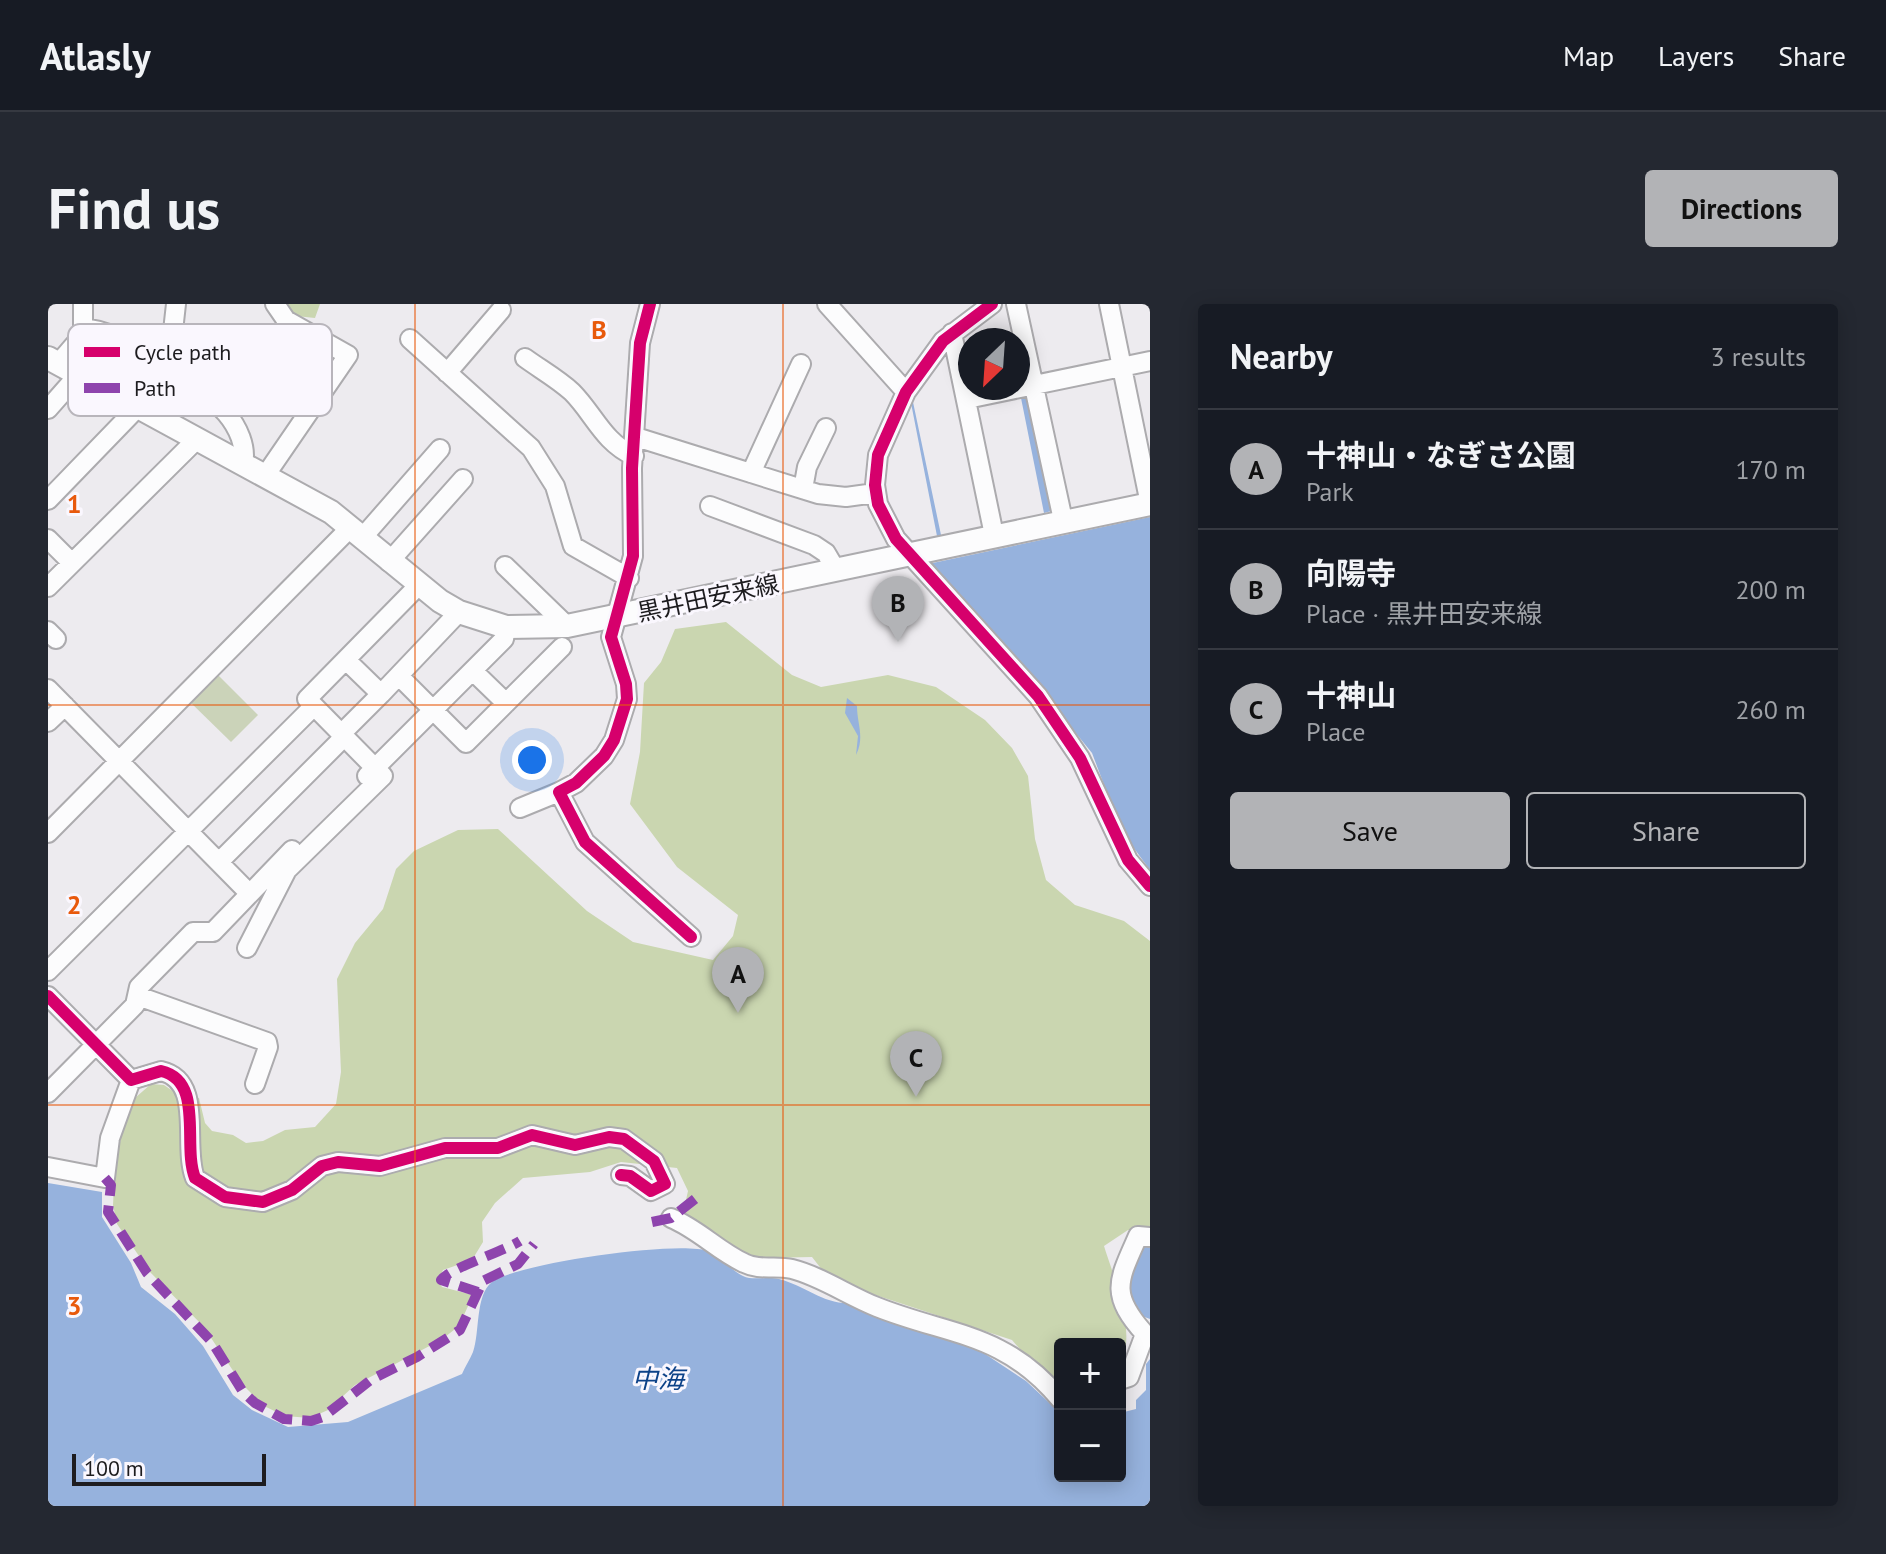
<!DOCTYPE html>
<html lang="en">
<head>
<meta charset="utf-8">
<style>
	body { margin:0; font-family:"PT Sans","Noto Sans JP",sans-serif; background:#242831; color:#f1f3f6 }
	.controls { position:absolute; right:24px; bottom:24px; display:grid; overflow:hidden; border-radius:8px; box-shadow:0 4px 20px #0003 }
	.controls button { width:72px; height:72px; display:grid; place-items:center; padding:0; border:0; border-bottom:2px solid #363941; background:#171b24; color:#f1f3f6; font:40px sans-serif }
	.compass { position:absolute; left:910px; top:24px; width:72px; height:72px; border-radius:50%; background:#171b24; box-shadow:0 4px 20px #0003; rotate:205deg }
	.scale { position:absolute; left:24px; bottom:20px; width:194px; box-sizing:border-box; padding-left:8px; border:4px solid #1d1c1f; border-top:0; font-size:22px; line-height:28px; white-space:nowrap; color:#1d1c1f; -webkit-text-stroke:6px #faf7fe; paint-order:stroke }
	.you { position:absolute; left:484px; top:456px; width:28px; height:28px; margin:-20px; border:6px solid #fff; border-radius:50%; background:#1a73e8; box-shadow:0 0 0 12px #1a73e833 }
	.badge { display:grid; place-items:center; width:52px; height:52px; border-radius:50%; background:#b2b3b6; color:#111; font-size:26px; font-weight:700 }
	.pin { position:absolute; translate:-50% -66px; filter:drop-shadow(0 2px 4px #0008) }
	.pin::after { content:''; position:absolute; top:42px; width:28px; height:24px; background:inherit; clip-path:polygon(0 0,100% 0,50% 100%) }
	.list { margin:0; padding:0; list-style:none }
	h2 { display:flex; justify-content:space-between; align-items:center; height:104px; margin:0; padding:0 32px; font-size:34px }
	h2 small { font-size:26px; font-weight:400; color:#9ea1a6 }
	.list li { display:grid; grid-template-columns:52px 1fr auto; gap:24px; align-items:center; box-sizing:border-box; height:120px; padding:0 32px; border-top:2px solid #363941 }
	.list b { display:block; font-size:30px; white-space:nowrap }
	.list p { margin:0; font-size:26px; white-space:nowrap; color:#9ea1a6 }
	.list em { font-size:26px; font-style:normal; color:#9ea1a6 }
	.actions { display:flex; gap:16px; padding:24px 32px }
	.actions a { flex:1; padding:18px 0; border:2px solid #b2b3b6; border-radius:8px; text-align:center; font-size:28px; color:#b2b3b6 }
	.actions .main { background:#b2b3b6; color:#111 }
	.map { position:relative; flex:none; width:1102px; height:1202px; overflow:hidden; border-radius:8px }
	header { display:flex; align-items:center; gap:48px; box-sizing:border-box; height:112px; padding:0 40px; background:#171b24; border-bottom:2px solid #363941 }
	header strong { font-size:38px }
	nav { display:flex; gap:44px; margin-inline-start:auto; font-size:28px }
	.intro { display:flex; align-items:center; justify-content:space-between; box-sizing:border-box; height:192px; padding:0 48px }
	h1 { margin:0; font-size:56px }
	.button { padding:20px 36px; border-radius:8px; background:#b2b3b6; color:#111; font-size:28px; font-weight:700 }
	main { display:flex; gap:48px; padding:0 48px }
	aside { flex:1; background:#171b24; border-radius:8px; box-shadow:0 4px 20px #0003 }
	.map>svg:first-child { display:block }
</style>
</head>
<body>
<header>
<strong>Atlasly</strong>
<nav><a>Map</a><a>Layers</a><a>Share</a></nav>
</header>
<div class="intro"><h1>Find us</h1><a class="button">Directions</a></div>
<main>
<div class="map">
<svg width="1102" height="1202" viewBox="0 0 1102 1202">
	<rect width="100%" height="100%" fill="#edebef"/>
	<!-- green -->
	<path fill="#cbd3b9" d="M 166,367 L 210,411 L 183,438 L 139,395 Z"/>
	<!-- forest -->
	<path fill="#cad6b0" d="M 237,0 L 272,0 L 267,14 L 248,12 Z
		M 678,318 L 744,371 L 773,383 L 840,371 L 888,383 L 937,416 L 964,444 L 980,472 L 987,535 L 998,576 L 1027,601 L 1076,617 L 1102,637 L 1102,926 L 1080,926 L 1056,942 C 1065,971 1090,1031 1072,1058 L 1072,1040 L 1012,1040 L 1012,1091 L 964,1036 L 782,976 L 764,953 L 709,954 L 679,942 L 635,909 L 640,887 L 629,864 L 573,858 L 542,868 L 475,874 L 447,899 L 434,918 L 435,938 L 424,956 L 395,966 L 390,977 L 394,983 L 425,991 L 411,1022 L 393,1036 L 307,1081 L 280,1106 L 262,1114 L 237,1112 L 216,1102 L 194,1080 L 155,1022 L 102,968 L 69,920 L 65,901 L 67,863 L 75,824 L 87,794 L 103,780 L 116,781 L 129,790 L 151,794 L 157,819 L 164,827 L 185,831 L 198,839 L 215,837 L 237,826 L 267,823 L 288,800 L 293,768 L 289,675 L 307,639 L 335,605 L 348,565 L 366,547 L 410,526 L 450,525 L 539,607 L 585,638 L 665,656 L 685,632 L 690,611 L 629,563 L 582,500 L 592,448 L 596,379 L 613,358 L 627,325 Z"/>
	<!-- water -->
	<path fill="#96b2dd" d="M 982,86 L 1007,206 L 996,209 L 972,89 Z
		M 865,98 L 893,231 L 889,232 L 863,99 Z
		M 1102,213 L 1102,566 L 1074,528 L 1044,449 L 987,379 L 880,260 Z
		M 799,394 L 809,402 C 809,420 817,433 808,451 L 810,432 L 797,409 Z
		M 0,879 L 54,888 L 54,913 L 83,959 L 93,983 L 127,1010 L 155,1042 L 185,1091 L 204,1106 L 240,1123 L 300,1118 L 414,1070 C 417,1063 422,1055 425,1048 C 432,1029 427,991 444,978 C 470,959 631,936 660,947 C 673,951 682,966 695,972 C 705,977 720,972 731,975 C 758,982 776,1001 804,999 L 916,1036 L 978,1077 L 1009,1106 L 1007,1143 L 1012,1153 L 1012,1172 L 1072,1172 L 1072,1109 L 1088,1105 L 1088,1096 L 1098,1086 L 1098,1060 L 1102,1055 L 1102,1202 L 0,1202 Z
		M 1091,939 L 1102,942 L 1102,1015 L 1083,1008 L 1075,971 Z"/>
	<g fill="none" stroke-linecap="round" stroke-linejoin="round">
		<defs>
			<path id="minor" d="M 602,0 L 592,39 L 584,164 L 585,252 L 563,333 L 578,380 L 579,395 L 566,436 L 556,452 L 528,479 L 511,488 L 537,538 L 643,633
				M 779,0 L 858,88
				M 944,0 L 895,37 L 858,88 L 830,151 L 827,181 L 830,200 L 848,235 L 990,392 L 1032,454 L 1080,556 L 1102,582
				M 968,0 L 1015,216
				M 1061,0 L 1102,200
				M 37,25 C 71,24 155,83 178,109 C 190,123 199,143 195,160
				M 904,29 L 946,231
				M 362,35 L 483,144 L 507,182 L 525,242 L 581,274
				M 477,54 C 492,65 510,75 524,88 C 546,110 555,138 586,152
				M 10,60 L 35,31 L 35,0
				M 118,61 L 122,54 L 128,0
				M 399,69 L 453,6
				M 919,95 L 1102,57
				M 0,105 L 30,71
				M 588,133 L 770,190 L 798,193 L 827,189
				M 703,169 L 753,60
				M 217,172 L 300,51 L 238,16 L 227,0
				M 755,185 L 759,163 L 778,124
				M 0,196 L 90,103
				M 662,202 L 766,241 L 778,249 L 788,266
				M 314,234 L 392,145
				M 0,235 L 24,259
				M 341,258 L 415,175
				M 457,262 L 519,322
				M 0,283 L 149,135
				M 0,327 L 8,335
				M 298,356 L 333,390 L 411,308
				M 425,367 L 458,399
				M 351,372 L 418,439 L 514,343
				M 0,385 L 201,589
				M 266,402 L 259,395 L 370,282
				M 0,418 L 17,402
				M 294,429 L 333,390
				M 319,472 L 456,335 L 458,323
				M 472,504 L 511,488
				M 0,529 L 302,224
				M 171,558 L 297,432
				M 0,667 L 266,402 L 335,472 L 239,566 L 199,644
				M 0,692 L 83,776 L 113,767 C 157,777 134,841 147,874 L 177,893 L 215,898 L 244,886 L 274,862 L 290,858 L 332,862 L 397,844 L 450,844 L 484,831 L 527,841 L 561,833 L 576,835 L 606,857 L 617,880 L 603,887 L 582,872 L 573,871
				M 90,692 L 219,738 L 220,743 L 207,780
				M 0,789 L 87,701 L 91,683 L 145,628 L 165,628 L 244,546
				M 0,863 L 57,874 L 62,834 L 83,776
				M 623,914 C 650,925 670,947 696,959 C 712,967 727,961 744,965 C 772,972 801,992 829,1003 C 902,1032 956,1028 1012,1095
				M 1072,1076 L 1081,1073 L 1097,1030 C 1061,990 1070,977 1090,932 L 1102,933"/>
			<path id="major" d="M 0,54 L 283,208 L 392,297 L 411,308 L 458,323 L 519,322 L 1102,200"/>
		</defs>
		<!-- minor casing -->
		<use href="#minor" stroke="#acabae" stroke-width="22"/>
		<!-- major casing -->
		<use href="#major" stroke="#acabae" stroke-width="26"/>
		<!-- minor -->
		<use href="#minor" stroke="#fcfcfd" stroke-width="18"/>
		<!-- major -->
		<use href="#major" stroke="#fcfcfd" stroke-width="22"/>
		<!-- quiet -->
		<path stroke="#8e44ad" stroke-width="10" stroke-dasharray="20 10" stroke-linecap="butt" d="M 57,874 L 63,881 L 60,908 L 99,969 L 164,1038 L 195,1088 L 207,1099 L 236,1115 L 263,1117 L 275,1113 L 324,1075 L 369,1053 L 412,1026 L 435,977 L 470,960 L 486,940
			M 604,918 L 623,914 L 647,895
			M 430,988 L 393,976 C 402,964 454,948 472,937"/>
		<defs>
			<path id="cycleway" d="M 602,0 L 592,39 L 584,164 L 585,252 L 563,333 L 578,380 L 579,395 L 566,436 L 556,452 L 528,479 L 511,488 L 537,538 L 643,633
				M 944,0 L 895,37 L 858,88 L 830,151 L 827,181 L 830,200 L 848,235 L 990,392 L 1032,454 L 1080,556 L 1102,582
				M 0,692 L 83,776 L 113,767 C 157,777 134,841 147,874 L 177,893 L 215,898 L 244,886 L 274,862 L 290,858 L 332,862 L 397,844 L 450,844 L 484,831 L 527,841 L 561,833 L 576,835 L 606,857 L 617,880 L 603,887 L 582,872 L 573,871"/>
		</defs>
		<!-- cycleway casing -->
		<use href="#cycleway" stroke="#faf7fe" stroke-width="17"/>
		<!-- cycleway -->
		<use href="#cycleway" stroke="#d6006c" stroke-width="12"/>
	</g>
	<!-- grid -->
	<path fill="none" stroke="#e8590c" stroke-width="2" stroke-opacity="0.55" d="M 367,0 L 367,1202M 735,0 L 735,1202M 0,401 L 1102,401M 0,801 L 1102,801"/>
	<g text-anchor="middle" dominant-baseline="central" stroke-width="6" stroke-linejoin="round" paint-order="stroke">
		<!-- street labels -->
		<g font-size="24" fill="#1d1c1f" stroke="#faf7fe">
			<text transform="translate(660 294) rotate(-12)">黒井田安来線</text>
		</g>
		<!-- water labels -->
		<g font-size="26" font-style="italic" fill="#0d4288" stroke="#faf7fe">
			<text x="610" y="1074">中海</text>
		</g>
	</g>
	<!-- legend -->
	<rect x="20" y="20" width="264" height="92" rx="12" fill="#faf7fe" stroke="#b8b5bb" stroke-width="2"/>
	<rect x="36" y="43" width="36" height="10" fill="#d6006c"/>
	<rect x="36" y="79" width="36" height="10" fill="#8e44ad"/>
	<g font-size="22" fill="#1d1c1f">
		<text x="86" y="56">Cycle path</text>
		<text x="86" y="92">Path</text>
	</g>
	<g font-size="26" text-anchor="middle" font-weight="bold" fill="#e8590c" stroke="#faf7fe" stroke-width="6" stroke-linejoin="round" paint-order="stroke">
		<text x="551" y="35">B</text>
		<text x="26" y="209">1</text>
		<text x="26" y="610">2</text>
		<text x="26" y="1011">3</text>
	</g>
</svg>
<div class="controls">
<button>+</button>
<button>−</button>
</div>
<svg class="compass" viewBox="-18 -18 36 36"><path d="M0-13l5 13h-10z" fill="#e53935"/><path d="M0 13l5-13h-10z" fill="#9ea1a6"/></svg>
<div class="scale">100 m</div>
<div class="you"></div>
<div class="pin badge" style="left:690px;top:709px">A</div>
<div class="pin badge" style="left:850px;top:338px">B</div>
<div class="pin badge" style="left:868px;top:793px">C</div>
</div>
<aside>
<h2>Nearby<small>3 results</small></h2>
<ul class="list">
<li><span class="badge">A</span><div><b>十神山・なぎさ公園</b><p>Park</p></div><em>170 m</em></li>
<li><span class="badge">B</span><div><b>向陽寺</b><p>Place · 黒井田安来線</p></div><em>200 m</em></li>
<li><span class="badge">C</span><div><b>十神山</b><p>Place</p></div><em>260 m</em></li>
</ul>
<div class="actions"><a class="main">Save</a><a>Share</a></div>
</aside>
</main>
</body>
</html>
